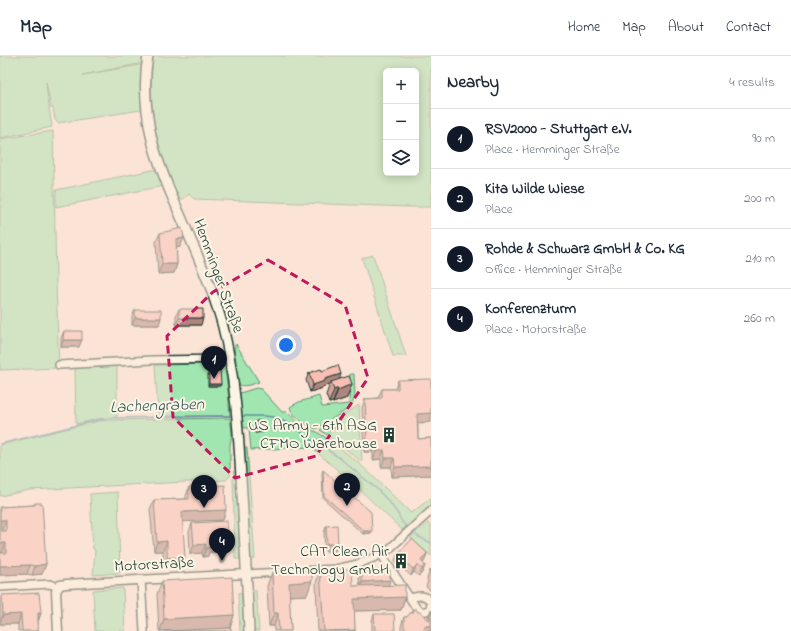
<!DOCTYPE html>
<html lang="en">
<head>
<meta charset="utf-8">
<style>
	body { margin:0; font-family:"Indie Flower",sans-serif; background:#f6f6f7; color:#1f2937 }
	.controls { position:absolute; right:12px; top:12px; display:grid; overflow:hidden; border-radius:6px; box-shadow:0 2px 10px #0003 }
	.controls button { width:36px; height:36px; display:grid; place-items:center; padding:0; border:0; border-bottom:1px solid #e0e1e3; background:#fff; color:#1f2937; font:20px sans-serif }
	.you { position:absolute; left:286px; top:289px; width:14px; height:14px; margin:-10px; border:3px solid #fff; border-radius:50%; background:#1a73e8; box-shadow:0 0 0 6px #1a73e833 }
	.badge { display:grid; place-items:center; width:26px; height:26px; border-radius:50%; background:#111827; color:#fff; font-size:13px; font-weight:700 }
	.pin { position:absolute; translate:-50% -33px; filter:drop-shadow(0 1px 2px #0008) }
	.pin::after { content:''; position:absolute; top:21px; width:14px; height:12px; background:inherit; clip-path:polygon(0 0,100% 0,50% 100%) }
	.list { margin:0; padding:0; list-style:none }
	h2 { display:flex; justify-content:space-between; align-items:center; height:52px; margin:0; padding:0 16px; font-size:17px }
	h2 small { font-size:13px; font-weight:400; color:#747a83 }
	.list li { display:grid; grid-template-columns:26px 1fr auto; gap:12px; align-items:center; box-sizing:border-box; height:60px; padding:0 16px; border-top:1px solid #e0e1e3 }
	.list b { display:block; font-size:15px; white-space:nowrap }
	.list p { margin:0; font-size:13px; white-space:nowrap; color:#747a83 }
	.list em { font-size:13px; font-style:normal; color:#747a83 }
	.icon { flex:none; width:22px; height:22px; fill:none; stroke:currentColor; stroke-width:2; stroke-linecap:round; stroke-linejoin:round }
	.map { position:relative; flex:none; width:431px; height:575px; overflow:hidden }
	header { display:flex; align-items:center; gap:24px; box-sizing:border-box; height:56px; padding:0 20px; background:#fff; border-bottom:1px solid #e0e1e3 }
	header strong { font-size:19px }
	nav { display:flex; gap:22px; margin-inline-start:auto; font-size:14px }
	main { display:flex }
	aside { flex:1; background:#fff }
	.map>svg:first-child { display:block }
</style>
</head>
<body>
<header>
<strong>Map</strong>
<nav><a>Home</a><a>Map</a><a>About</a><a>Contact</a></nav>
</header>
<main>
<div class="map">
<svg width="431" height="575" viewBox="0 0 431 575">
	<rect width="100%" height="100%" fill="#fbe4d6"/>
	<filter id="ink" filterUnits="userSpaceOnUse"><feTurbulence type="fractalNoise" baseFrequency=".025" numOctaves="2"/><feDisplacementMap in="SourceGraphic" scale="8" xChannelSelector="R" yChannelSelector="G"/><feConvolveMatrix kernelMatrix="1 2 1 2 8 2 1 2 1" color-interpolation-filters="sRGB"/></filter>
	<g filter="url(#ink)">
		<!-- green -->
		<path fill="#a1e5b0" stroke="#609172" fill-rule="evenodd" d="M 0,0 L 144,0 L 143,7 L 83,19 L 140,9 L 142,10 L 141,36 L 138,37 L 140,37 L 142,48 L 141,54 L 58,67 L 55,64 L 53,52 L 51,52 L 46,26 L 47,37 L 52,71 L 0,82 Z
			M 153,0 L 431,0 L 431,151 L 409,151 L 194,143 L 189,138 C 186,141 184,144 179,143 C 172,124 163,105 158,85 C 151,57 150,29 153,0 ZM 386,15 L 416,15 L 416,117 L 386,117 Z
			M 53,75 L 56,226 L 59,312 L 0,314 L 0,83 Z
			M 157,113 L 163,130 L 56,151 L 56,134 Z
			M 373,199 L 406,300 L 393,300 L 362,202 Z
			M 236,288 L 259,326 C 253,328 246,331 239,329 L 234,291 Z
			M 217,308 L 222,310 L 225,313 L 228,335 L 230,360 L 158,360 L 155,309 Z
			M 117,310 L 117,361 L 98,363 L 76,368 L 75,312 Z
			M 350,318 L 354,318 C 354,328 357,342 351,351 L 316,373 C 308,370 292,361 290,351 L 299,346 L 319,340 L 322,351 L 349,348 Z
			M 256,332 L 261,333 L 282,356 L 287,356 L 304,372 L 317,376 L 331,385 L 346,397 L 359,407 L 411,457 L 431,442 L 431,450 L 402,474 L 358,432 L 311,391 L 251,394 L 249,372 L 245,372 L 242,370 L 240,337 Z
			M 359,349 L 362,406 C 348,395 335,384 320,374 Z
			M 230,362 L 232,377 L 230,389 L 230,420 L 226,424 L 30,434 L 0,440 L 0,389 L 98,365 L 110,364 Z
			M 243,392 L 247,392 L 255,503 L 250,503 Z
			M 233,422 L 236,422 L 240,503 L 235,503 Z
			M 118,436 L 120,517 L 93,519 L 95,494 L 93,493 L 90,438 Z
			M 428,467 L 431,470 L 431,500 L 410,481 Z
			M 123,532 L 125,575 L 95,575 L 93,534 Z
			M 256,534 L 259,575 L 254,575 L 251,535 Z
			M 241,536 L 244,575 L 240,575 L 238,537 Z"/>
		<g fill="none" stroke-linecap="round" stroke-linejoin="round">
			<!-- stream -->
			<path stroke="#628fa3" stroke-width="1.5" d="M 241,360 L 264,360 L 273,361 L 292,369 L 298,372 L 308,384 L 322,385 C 326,392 329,396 337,400 L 377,433 L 390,447 L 398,458 L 402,466 L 408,472
				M 0,388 L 98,364 L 110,362 L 233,360
				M 412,476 L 419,481 L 431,487"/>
			<defs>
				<path id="minor" d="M 59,309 L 152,304 L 230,303
					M 381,498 L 417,553 C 422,556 428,557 431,550
					M 246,518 L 336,513 L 358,508 L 373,502 L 387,495 L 431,455
					M 141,523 L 144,575
					M 0,531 L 50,528 L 58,531
					M 410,542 C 419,540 426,537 431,547"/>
				<path id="tertiary" d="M 58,575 L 56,535 L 60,529 L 66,528 L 246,518"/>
				<path id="secondary" d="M 148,0 C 143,27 146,57 152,84 C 156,101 163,117 169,133 C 183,166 198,199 211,233 C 215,246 220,258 223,271 C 235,320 238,370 241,421 C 244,472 247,524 249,575"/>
			</defs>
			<!-- minor casing -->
			<use href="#minor" stroke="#1f3d34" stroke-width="10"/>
			<!-- tertiary casing -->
			<use href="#tertiary" stroke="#1f3d34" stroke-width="11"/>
			<!-- secondary casing -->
			<use href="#secondary" stroke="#1f3d34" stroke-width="12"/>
			<!-- minor -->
			<use href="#minor" stroke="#fcf5e5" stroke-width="7"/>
			<!-- tertiary -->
			<use href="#tertiary" stroke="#fcf5e5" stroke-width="8"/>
			<!-- secondary -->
			<use href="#secondary" stroke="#fcf5e5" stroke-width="9"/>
		</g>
		<!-- wall -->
		<path fill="#d7a39b" stroke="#1f3d34" d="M 160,177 L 180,191 L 176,192 L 177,208 L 174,217 L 158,218 L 156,186 Z
			M 179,253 L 201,269 L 176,269 L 176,260 Z
			M 135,254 L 159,269 L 132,269 L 132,261 Z
			M 64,275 L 79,291 L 61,291 L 61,282 Z
			M 209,313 L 221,328 L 220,330 L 208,330 L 208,316 Z
			M 322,315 L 352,328 L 347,342 L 333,347 L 333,346 L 329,347 L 326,339 L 330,328 L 324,330 L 323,332 L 310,336 L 306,324 L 309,317 Z
			M 398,324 L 431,366 L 418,367 L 418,383 L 431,382 L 431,419 L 392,421 L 391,411 L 381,411 L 381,403 L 373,404 L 373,396 L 364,396 L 362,352 L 365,343 L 378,342 L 382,333 L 395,333 Z
			M 256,365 L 263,376 L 255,377 L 255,370 Z
			M 323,414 L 371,477 L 363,478 L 323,442 L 322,417 Z
			M 189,431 L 223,464 L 182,465 L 181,511 L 164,511 L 163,495 L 154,495 L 150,453 L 154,444 L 186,443 L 186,440 Z
			M 35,447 L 46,508 L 42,518 L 32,519 L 27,518 L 0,519 L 0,497 L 2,497 L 2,473 L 0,473 L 0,451 L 34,449 Z
			M 192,467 L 227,490 L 224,507 L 220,507 L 219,496 L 209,496 L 208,500 L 203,501 L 202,497 L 190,498 L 189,476 Z
			M 326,470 L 335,495 L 325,495 L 324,477 Z
			M 427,497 L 425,504 L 423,507 L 423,516 L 419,520 L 414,516 L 411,520 L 395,505 L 397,499 Z
			M 431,513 L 431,535 L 426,531 L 428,525 L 427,523 L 430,514 Z
			M 320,514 L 353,530 L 360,530 L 359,522 L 362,515 L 389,529 L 405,541 L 401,554 L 354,555 L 355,574 L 355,575 L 318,575 L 316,527 Z
			M 272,516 L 307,539 L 289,540 L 291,575 L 274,575 L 274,570 L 269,570 L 267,530 Z
			M 162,525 L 234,559 L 230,572 L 231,575 L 159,575 L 157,538 Z
			M 2,539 L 41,557 L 38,566 L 38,575 L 18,575 L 18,568 L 0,568 L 0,543 Z
			M 413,553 L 418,556 L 427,563 L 431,554 L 431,575 L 401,575 L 401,570 L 404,561 L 407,561 L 411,557 Z
			M 374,558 L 395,575 L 372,575 L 372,565 Z"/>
		<!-- shaded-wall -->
		<path fill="#af857e" stroke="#1f3d34" d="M 184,182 L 180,191 L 173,192 L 176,183 Z
			M 162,208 L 177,208 L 174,217 L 158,218 Z
			M 135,262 L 161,262 L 159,269 L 132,269 Z
			M 179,262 L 203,262 L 201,269 L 176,269 Z
			M 63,284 L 82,284 L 79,291 L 61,291 Z
			M 341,318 L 339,325 L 331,326 L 330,328 L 324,330 L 323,332 L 310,336 L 313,329 L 325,323 Z
			M 209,328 L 221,328 L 220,330 L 208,330 Z
			M 352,328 L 347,342 L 333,347 L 338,334 Z
			M 338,332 L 333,346 L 329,347 L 334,334 Z
			M 431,357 L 431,366 L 414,367 L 417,358 Z
			M 264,371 L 263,376 L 255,377 L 257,372 Z
			M 367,387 L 376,387 L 373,396 L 364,396 Z
			M 384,394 L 381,403 L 373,404 L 376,395 Z
			M 385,402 L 394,402 L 391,411 L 381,411 Z
			M 431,410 L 431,419 L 392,421 L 395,411 Z
			M 226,454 L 223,464 L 178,466 L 182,456 Z
			M 0,464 L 6,464 L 2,473 L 0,473 Z
			M 364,475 L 372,475 L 371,477 L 363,478 Z
			M 167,485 L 163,495 L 154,495 L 157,486 Z
			M 0,487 L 6,487 L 2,497 L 0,497 Z
			M 211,487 L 223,487 L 219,496 L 209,496 L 208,500 L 203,501 L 206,492 Z
			M 206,488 L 202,497 L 190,498 L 194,489 Z
			M 327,488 L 338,488 L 335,495 L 325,495 Z
			M 427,497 L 425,504 L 418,511 L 421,505 Z
			M 223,498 L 227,498 L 224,507 L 220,507 Z
			M 185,501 L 181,511 L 164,511 L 167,502 Z
			M 46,508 L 42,518 L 32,519 L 35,510 Z
			M 30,509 L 27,518 L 0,519 L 0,510 Z
			M 417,509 L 414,516 L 411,520 L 413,513 Z
			M 425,509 L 423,516 L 419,520 L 422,513 Z
			M 390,524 L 388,531 L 360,533 L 362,526 Z
			M 312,525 L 307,539 L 284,540 L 289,527 Z
			M 405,541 L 401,554 L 349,555 L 354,543 Z
			M 38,557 L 41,557 L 38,566 Z
			M 274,557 L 278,557 L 274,570 L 269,570 Z
			M 21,558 L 18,568 L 0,568 L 0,566 L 3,559 Z
			M 234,559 L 230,572 L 186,575 L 160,575 L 164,563 Z
			M 426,570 L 431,570 L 431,575 L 421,575 Z
			M 355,574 L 355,575 L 328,575 Z"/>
		<!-- building -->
		<path fill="#fabeb4" stroke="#1f3d34" d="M 182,172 L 184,182 L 176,183 L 177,208 L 162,208 L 160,177 Z
			M 179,253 L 203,253 L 203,262 L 179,262 Z
			M 135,254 L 161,254 L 161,262 L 135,262 Z
			M 64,275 L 82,275 L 82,284 L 63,284 Z
			M 338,309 L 341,318 L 325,323 L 325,325 L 313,329 L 309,317 L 321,313 L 322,315 Z
			M 209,313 L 220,313 L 221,328 L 209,328 Z
			M 349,320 L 352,328 L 338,334 L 338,332 L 334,334 L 331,326 Z
			M 431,323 L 431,357 L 417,358 L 418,383 L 431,382 L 431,410 L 395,411 L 394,402 L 385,402 L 384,394 L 376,395 L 376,387 L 367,387 L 365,343 L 382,342 L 382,333 L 398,333 L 398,324 Z
			M 256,365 L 264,365 L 264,371 L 257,372 Z
			M 323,414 L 371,456 L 372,475 L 364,475 L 324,440 Z
			M 225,429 L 226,454 L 182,456 L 185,501 L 167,502 L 167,485 L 157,486 L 154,444 L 189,443 L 189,431 Z
			M 35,447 L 42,447 L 46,508 L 35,510 L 30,509 L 0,510 L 0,497 L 6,497 L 6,487 L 0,487 L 0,475 L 6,475 L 6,464 L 0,464 L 0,451 L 35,449 Z
			M 227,465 L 228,487 L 227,487 L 227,498 L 223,498 L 223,487 L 211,487 L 211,491 L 206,492 L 206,488 L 194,489 L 192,467 Z
			M 337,469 L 338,488 L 327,488 L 326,470 Z
			M 412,483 L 427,497 L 421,505 L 425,509 L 422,513 L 417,509 L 413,513 L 397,499 Z
			M 352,513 L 353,530 L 405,529 L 405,541 L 354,543 L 355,574 L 324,575 L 320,514 Z
			M 312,514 L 312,525 L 289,527 L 291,575 L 279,575 L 278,557 L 274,557 L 272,516 Z
			M 390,514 L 390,524 L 362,526 L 362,515 Z
			M 232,521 L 234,559 L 164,563 L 162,525 Z
			M 39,537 L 41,557 L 38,557 L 38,575 L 22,575 L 21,558 L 3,559 L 2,539 Z
			M 413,553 L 416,553 L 418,556 L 420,556 L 430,565 L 429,557 L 431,557 L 431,570 L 426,570 L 421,575 L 409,575 L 404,572 L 404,561 L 407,561 L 410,557 L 413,557 Z
			M 374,558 L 394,558 L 395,575 L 375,575 Z
			M 231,572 L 231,575 L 165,575 Z"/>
	</g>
	<!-- marked area -->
	<path d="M0 0H431V575H0ZM 268,204 L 345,249 L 368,322 L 316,400 L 235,422 L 173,361 L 167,280 L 213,236 Z" fill="#fbe4d6" fill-opacity=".55" fill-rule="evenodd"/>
	<path fill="none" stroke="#c2185b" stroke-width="3" stroke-dasharray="8 5" stroke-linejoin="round" d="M 268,204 L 345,249 L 368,322 L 316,400 L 235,422 L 173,361 L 167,280 L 213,236 Z"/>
	<!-- icons -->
	<defs>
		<symbol id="building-bare" viewBox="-9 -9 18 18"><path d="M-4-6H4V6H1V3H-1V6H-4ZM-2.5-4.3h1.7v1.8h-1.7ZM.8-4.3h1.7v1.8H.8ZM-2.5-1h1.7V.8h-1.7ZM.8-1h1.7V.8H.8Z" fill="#1f3d34" stroke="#fcf5e5" stroke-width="2.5" paint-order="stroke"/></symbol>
	</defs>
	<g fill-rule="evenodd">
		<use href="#building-bare" x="378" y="368" width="22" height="22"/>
		<use href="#building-bare" x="390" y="494" width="22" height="22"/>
	</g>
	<g text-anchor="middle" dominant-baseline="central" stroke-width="4" stroke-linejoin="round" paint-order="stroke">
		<!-- street labels -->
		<g font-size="16" fill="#1f3d34" stroke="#fcf5e5">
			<text transform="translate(218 220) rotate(70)">Hemminger Straße</text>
			<text transform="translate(154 509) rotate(-3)">Motorstraße</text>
		</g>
		<!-- poi labels -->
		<g font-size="16" fill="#1f3d34" stroke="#fcf5e5" text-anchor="end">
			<text x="377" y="370">US Army - 6th ASG<tspan x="377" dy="18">CFMO Warehouse</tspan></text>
			<text x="389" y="496">CAT Clean Air<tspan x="389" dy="18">Technology GmbH</tspan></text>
		</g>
		<!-- water labels -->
		<g font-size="17" font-style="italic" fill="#355859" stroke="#fcf5e5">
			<text transform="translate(157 350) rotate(-2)">Lachengraben</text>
		</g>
	</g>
</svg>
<div class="controls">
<button>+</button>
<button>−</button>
<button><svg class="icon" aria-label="layers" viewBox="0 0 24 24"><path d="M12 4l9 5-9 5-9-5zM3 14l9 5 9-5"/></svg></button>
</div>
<div class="you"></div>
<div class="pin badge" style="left:214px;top:323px">1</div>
<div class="pin badge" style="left:347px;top:450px">2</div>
<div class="pin badge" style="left:204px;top:452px">3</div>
<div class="pin badge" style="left:222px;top:505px">4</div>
</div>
<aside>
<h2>Nearby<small>4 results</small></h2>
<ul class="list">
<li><span class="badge">1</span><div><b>RSV2000 - Stuttgart e.V.</b><p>Place · Hemminger Straße</p></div><em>90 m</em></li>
<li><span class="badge">2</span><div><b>Kita Wilde Wiese</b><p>Place</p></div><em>200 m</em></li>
<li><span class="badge">3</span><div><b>Rohde &amp; Schwarz GmbH &amp; Co. KG</b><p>Office · Hemminger Straße</p></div><em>210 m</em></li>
<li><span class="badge">4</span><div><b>Konferenzturm</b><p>Place · Motorstraße</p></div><em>260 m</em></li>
</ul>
</aside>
</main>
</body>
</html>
